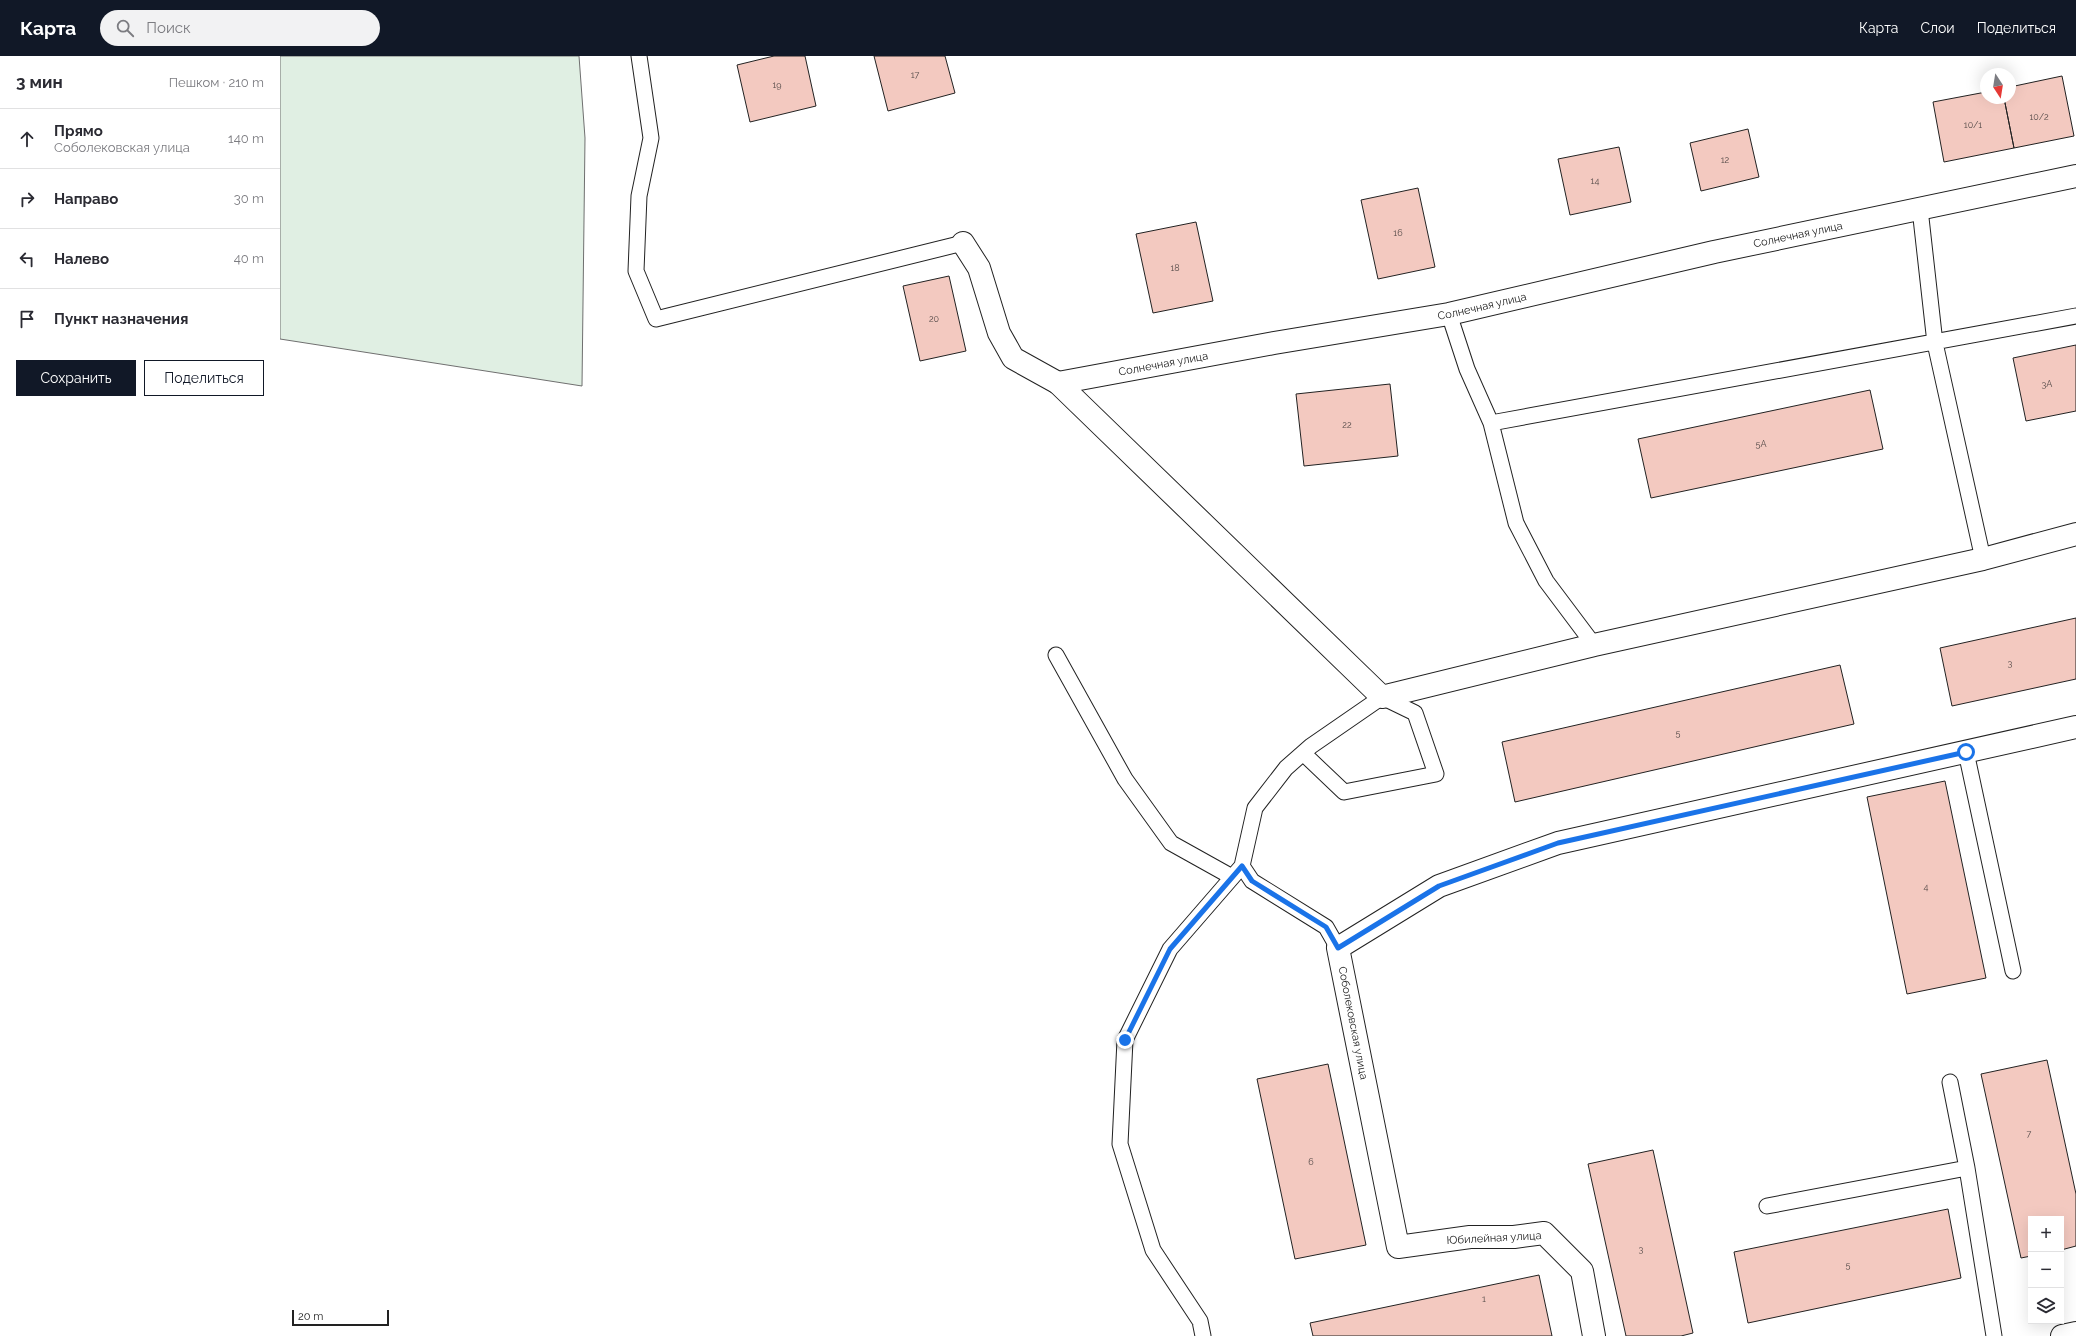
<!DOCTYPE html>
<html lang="ru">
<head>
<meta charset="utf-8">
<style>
	body { margin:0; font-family:Raleway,sans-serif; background:#f2f2f3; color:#2b2b33 }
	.controls { position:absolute; right:12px; bottom:12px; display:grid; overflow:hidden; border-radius:0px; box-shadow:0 4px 16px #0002 }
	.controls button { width:36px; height:36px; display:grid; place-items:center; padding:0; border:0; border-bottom:1px solid #e1e1e2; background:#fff; color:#2b2b33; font:20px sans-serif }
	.compass { position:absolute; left:1700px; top:12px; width:36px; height:36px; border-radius:50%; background:#fff; box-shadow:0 4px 16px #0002; rotate:168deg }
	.scale { position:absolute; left:12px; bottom:10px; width:97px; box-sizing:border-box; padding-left:4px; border:2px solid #222; border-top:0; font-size:11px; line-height:14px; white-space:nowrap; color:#222; -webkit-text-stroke:3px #fff; paint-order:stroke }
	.stop { position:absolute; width:12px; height:12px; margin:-9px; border:3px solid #1a73e8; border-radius:50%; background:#fff }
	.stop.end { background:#1a73e8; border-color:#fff; box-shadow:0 1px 4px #0008 }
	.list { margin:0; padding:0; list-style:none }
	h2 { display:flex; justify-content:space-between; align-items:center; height:52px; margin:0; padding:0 16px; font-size:17px }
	h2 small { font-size:13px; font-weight:400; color:#7c7c81 }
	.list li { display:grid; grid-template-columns:26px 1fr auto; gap:12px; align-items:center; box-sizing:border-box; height:60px; padding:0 16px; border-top:1px solid #e1e1e2 }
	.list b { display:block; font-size:15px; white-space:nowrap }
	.list p { margin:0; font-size:13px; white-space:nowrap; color:#7c7c81 }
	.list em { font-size:13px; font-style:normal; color:#7c7c81 }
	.actions { display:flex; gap:8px; padding:12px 16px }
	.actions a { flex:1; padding:9px 0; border:1px solid #111827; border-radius:0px; text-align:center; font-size:14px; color:#111827 }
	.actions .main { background:#111827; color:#fff }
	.icon { flex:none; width:22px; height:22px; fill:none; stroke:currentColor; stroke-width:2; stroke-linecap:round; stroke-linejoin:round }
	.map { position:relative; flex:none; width:1796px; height:1280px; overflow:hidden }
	header { display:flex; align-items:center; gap:24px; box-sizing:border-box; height:56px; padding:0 20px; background:#111827; color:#fff }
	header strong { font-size:19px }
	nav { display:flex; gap:22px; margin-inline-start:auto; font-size:14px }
	.search { width:280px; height:36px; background:#f2f2f3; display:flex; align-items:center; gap:10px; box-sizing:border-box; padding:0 14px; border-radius:22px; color:#7c7c81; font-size:15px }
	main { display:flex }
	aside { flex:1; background:#fff }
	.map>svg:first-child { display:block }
</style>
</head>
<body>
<header>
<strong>Карта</strong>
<div class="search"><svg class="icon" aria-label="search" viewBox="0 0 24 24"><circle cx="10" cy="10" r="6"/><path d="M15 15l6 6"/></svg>Поиск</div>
<nav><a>Карта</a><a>Слои</a><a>Поделиться</a></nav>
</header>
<main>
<aside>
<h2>3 мин<small>Пешком · 210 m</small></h2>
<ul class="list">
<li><svg class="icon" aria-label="ahead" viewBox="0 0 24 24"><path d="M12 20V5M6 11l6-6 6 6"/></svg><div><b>Прямо</b><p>Соболековская улица</p></div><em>140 m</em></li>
<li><svg class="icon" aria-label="right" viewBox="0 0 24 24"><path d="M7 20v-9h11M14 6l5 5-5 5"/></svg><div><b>Направо</b></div><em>30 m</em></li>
<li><svg class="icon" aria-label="left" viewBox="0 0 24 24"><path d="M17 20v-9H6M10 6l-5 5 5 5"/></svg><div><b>Налево</b></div><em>40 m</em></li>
<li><svg class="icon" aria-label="arrive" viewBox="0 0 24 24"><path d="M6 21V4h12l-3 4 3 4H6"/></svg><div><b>Пункт назначения</b></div></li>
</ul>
<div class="actions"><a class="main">Сохранить</a><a>Поделиться</a></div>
</aside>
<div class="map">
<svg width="1796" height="1280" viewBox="0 0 1796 1280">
	<rect width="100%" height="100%" fill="#fff"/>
	<!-- green -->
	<path fill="#e0efe3" stroke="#6f6f6f" d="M 0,0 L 299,0 L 305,82 L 302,330 L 0,283 Z"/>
	<!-- building -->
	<path fill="#f3c9c0" stroke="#222" d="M 494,0 L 525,0 L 536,50 L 470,66 L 457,9 Z
		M 594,0 L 665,0 L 675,37 L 608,55 Z
		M 1782,20 L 1794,80 L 1734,92 L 1724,42 L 1730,42 L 1730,31 Z
		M 1706,36 L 1706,42 L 1724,42 L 1734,92 L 1664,106 L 1653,46 Z
		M 1468,73 L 1479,121 L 1421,135 L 1410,87 Z
		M 1339,91 L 1351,146 L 1290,159 L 1278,103 Z
		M 1138,132 L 1155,211 L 1098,223 L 1081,144 Z
		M 916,166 L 933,245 L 873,257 L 856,178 Z
		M 669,220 L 686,295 L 640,305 L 623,230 Z
		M 1796,289 L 1796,355 L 1746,365 L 1733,302 Z
		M 1110,328 L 1118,400 L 1024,410 L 1016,338 Z
		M 1590,334 L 1603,393 L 1371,442 L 1358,383 Z
		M 1796,562 L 1796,623 L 1672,650 L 1660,592 Z
		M 1560,609 L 1574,668 L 1235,746 L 1222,686 Z
		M 1665,725 L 1706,922 L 1627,938 L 1587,741 Z
		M 1767,1004 L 1796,1138 L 1796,1190 L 1781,1194 L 1781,1163 L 1751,1163 L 1751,1200 L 1741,1202 L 1701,1018 Z
		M 1048,1008 L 1086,1189 L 1015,1203 L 977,1023 Z
		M 1373,1094 L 1413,1277 L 1401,1280 L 1346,1280 L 1308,1108 Z
		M 1668,1153 L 1681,1222 L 1468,1267 L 1454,1196 Z
		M 1259,1219 L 1272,1280 L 1033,1280 L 1030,1267 Z"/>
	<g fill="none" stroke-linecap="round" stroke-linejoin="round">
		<defs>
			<path id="service" d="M 359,0 L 371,82 L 359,140 L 356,215 L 376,263 L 683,187
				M 1640,153 L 1655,287 L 1703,503
				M 1169,258 L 1187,313 L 1211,367 L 1236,467 L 1266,525 L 1314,589
				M 1211,367 L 1796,260
				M 776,599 L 845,723 L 891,787 L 952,821
				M 1686,696 L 1733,915
				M 1023,697 L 1064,736 L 1156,718 L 1135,657 L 1102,641 L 1031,690 L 1006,712 L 975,752 L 962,810 L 972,825 L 1046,871 L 1058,892
				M 1670,1026 L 1687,1112 L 1714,1280
				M 1487,1150 L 1687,1112
				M 923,1280 L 920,1265 L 873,1194 L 840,1088 L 845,984 L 890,893 L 962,810"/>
			<g id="minor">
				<path d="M 683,187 L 699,212 L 719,277 L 733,302 L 778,327 L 1102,641 L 1314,589 L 1703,503 L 1796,478"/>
				<path id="s1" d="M 778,327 L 994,287 L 1169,258 L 1434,196 L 1796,120"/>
				<path d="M 1314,1280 L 1302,1215 L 1264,1177 L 1234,1181 L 1190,1181 L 1118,1191 L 1058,892 L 1159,830 L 1278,787 L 1796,671"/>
				<path d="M 1782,1280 L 1796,1277"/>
			</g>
		</defs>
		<!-- service casing -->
		<use href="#service" stroke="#222" stroke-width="17"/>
		<!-- minor casing -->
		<use href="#minor" stroke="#222" stroke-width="24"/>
		<!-- service -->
		<use href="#service" stroke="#fff" stroke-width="15"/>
		<!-- minor -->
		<use href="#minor" stroke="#fff" stroke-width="22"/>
	</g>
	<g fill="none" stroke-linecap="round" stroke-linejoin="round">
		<!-- route -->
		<path stroke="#1a73e8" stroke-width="5" d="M 845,984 L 890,893 L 962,810 L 972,825 L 1046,871 L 1058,892 L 1159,830 L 1278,787 L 1686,696"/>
	</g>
	<g text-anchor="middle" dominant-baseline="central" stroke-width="3" stroke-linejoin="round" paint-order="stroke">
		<!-- number labels -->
		<g font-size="9" fill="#564c4a">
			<text x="635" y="19">17</text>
			<text x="497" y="29">19</text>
			<text x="1759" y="61">10/2</text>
			<text x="1693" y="69">10/1</text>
			<text x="1445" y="104">12</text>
			<text x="1315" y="125">14</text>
			<text x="1118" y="177">16</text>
			<text x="895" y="212">18</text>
			<text x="654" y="263">20</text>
			<text x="1767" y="328">3А</text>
			<text x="1067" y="369">22</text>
			<text x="1481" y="388">5А</text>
			<text x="1730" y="607">3</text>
			<text x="1398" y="677">5</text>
			<text x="1646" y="831">4</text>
			<text x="1749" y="1078">7</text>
			<text x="1031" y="1106">6</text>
			<text x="1361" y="1193">3</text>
			<text x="1568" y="1209">5</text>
			<text x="1204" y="1243">1</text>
		</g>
		<!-- street labels -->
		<g font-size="11" fill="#222" stroke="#fff">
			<text stroke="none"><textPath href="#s1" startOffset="755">Солнечная улица</textPath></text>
			<text stroke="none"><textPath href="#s1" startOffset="431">Солнечная улица</textPath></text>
			<text stroke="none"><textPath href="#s1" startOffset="107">Солнечная улица</textPath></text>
			<text transform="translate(1073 967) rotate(79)">Соболековская улица</text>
			<text transform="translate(1214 1182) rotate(-3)">Юбилейная улица</text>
		</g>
	</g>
</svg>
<div class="controls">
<button>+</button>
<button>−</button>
<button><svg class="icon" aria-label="layers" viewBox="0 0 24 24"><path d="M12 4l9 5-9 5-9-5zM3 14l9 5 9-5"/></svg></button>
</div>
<svg class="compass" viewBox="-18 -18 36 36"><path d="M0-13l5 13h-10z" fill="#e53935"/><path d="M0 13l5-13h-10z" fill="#7c7c81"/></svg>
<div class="scale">20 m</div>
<div class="stop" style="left:1686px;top:696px"></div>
<div class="stop end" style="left:845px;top:984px"></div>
</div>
</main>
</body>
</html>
